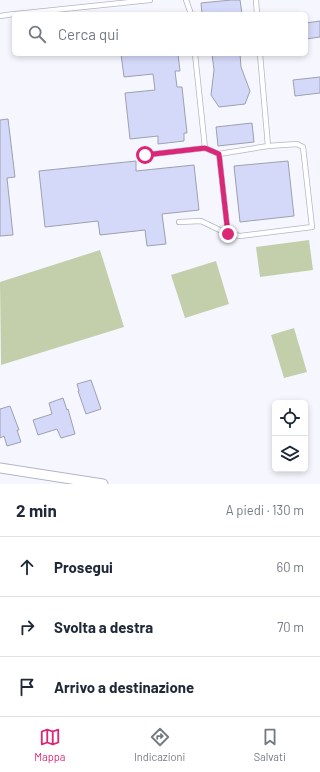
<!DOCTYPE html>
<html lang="it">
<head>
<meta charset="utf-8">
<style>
	body { margin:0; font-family:Barlow,sans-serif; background:#f6f6f7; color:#1f2937 }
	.controls { position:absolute; right:12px; bottom:12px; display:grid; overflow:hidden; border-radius:6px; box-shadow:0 2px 6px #0003 }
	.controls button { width:36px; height:36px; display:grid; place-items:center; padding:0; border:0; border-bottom:1px solid #e0e1e3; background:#fff; color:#1f2937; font:20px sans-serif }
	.stop { position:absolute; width:12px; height:12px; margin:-9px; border:3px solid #db2777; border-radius:50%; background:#fff }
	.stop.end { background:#db2777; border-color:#fff; box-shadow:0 1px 4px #0008 }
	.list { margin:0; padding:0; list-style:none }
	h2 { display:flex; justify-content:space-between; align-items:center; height:52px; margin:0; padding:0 16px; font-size:17px }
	h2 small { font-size:13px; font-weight:400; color:#747a83 }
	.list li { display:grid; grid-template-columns:26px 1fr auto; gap:12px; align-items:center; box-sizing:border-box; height:60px; padding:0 16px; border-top:1px solid #e0e1e3 }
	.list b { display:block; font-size:15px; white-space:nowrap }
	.list em { font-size:13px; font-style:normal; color:#747a83 }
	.icon { flex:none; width:22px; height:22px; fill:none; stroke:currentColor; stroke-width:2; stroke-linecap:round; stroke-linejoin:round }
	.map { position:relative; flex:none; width:320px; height:484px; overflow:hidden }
	.search { position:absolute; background:#fff; box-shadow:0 2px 6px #0003; left:12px; right:12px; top:12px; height:44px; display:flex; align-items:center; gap:10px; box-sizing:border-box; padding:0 14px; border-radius:6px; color:#747a83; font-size:15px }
	.sheet { height:232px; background:#fff }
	nav { display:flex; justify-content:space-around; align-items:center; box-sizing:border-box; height:56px; border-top:1px solid #e0e1e3; background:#fff; font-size:11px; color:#747a83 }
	nav a { display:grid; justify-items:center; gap:2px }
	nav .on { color:#db2777 }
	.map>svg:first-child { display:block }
</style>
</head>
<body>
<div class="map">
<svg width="320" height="484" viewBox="0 0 320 484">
	<rect width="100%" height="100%" fill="#f6f7fe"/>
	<!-- green -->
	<path fill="#c3cfaa" d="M 309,240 L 313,270 L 260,277 L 256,247 Z
		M 100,250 L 124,327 L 1,365 L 0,282 Z
		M 216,261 L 229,304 L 185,318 L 171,275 Z
		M 294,328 L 307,372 L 284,378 L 271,335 Z"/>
	<!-- building -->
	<path fill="#d5d9f9" stroke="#9da0b0" d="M 231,0 L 240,0 L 242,14 L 202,14 L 201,3 Z
		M 320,21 L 320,37 L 306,39 L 306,23 Z
		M 121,54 L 178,54 L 180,71 L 175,71 L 177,87 L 182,87 L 187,133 L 184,133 L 184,141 L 158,144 L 158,136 L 130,139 L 125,93 L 155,90 L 153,74 L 124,77 Z
		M 212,54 L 240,54 L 241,67 L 250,91 L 245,104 L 219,107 L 211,95 L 214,70 Z
		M 320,77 L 320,93 L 295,96 L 293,80 Z
		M 8,119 L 15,177 L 7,178 L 13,235 L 0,236 L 0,120 Z
		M 252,123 L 254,142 L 218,146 L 216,127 Z
		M 136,161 L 136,171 L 194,165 L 199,210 L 162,214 L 166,244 L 147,246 L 145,230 L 100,235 L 98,221 L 45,227 L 39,171 Z
		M 288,161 L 294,216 L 240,222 L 234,166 Z
		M 91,380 L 101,409 L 86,414 L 78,391 L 79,391 L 77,384 Z
		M 63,398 L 67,410 L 68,409 L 75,434 L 61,438 L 57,429 L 38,435 L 33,420 L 52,414 L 49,403 Z
		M 10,406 L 19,430 L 17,430 L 21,442 L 7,446 L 4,436 L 0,438 L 0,409 Z"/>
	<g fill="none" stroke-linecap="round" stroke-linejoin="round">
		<defs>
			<path id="service" d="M 186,0 L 191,14
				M 256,0 L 257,14
				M 16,14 L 150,0
				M 0,16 L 14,14
				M 195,54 L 205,148
				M 260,54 L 268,146
				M 219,154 L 268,146 L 297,144 L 303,147 L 312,227 L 240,236 L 228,234
				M 145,155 L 205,148 L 219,154 L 228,234 L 201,221 L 179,222"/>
			<path id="minor" d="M 0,468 L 103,484"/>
		</defs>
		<!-- service casing -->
		<use href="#service" stroke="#b3b5c6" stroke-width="6"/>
		<!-- minor casing -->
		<use href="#minor" stroke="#b3b5c6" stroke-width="11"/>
		<!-- service -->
		<use href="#service" stroke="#fff" stroke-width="4.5"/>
		<!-- minor -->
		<use href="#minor" stroke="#fff" stroke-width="9"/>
	</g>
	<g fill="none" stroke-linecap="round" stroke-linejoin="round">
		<!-- route -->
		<path stroke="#db2777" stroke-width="5" d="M 145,155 L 205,148 L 219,154 L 228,234"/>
	</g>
</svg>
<div class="controls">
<button><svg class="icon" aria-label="locate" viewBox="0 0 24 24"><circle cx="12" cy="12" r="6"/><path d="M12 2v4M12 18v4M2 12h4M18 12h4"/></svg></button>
<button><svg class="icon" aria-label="layers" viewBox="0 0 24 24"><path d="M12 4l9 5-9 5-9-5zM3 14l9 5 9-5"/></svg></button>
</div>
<div class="stop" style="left:145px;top:155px"></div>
<div class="stop end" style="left:228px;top:234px"></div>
<div class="search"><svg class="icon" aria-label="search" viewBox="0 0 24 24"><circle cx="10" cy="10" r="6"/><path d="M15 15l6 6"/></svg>Cerca qui</div>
</div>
<section class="sheet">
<h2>2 min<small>A piedi · 130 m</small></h2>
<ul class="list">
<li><svg class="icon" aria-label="ahead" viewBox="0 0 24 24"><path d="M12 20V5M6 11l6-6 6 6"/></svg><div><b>Prosegui</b></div><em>60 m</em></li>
<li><svg class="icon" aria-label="right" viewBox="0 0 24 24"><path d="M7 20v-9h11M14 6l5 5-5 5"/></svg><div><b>Svolta a destra</b></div><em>70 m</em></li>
<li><svg class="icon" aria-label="arrive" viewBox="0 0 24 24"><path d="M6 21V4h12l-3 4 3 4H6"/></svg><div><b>Arrivo a destinazione</b></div></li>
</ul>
</section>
<nav>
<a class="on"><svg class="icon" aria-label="map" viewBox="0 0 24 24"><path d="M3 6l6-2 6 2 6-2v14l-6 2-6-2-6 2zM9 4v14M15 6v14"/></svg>Mappa</a>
<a><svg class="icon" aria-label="directions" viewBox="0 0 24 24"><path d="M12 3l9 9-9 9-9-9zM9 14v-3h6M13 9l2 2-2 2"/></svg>Indicazioni</a>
<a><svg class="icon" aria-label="saved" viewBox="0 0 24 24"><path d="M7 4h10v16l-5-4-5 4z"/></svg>Salvati</a>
</nav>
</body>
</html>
